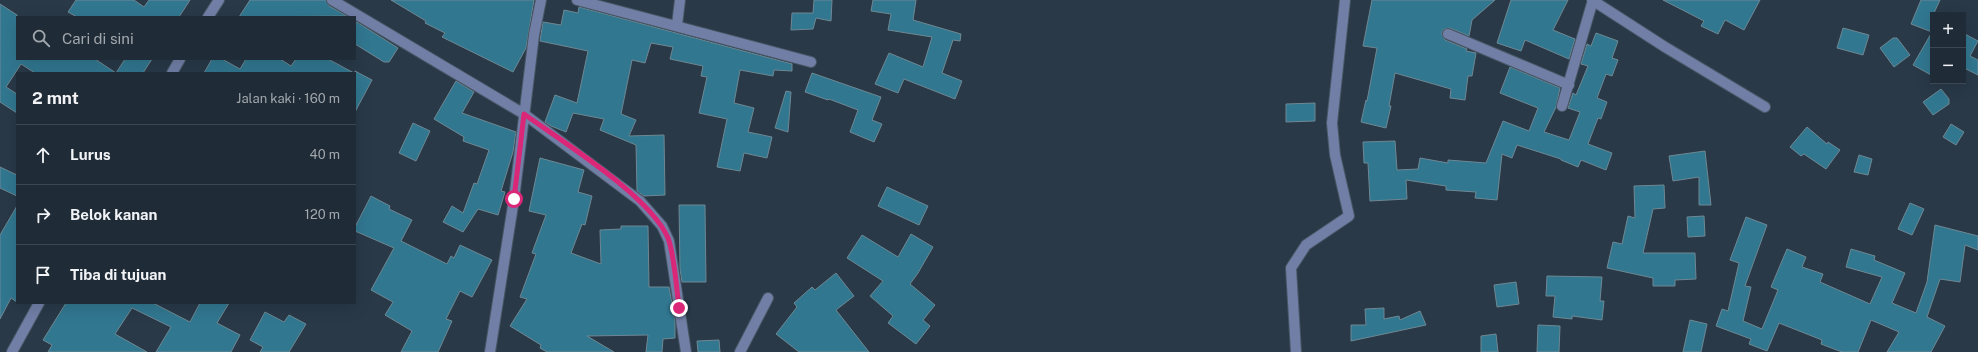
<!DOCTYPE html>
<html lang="id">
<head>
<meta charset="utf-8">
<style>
	body { margin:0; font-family:"Public Sans",sans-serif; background:#2c3742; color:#f1f3f6 }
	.controls { position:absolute; right:12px; top:12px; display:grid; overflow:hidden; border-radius:0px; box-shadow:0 4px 16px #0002 }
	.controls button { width:36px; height:36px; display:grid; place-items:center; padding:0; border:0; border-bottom:1px solid #3c4751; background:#1f2b36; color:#f1f3f6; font:20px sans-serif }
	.stop { position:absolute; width:12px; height:12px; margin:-9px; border:3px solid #db2777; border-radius:50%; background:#fff }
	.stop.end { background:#db2777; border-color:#fff; box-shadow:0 1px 4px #0008 }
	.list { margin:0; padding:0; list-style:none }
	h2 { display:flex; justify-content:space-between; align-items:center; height:52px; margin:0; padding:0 16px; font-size:17px }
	h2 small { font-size:13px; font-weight:400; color:#a1a7ad }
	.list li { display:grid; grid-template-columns:26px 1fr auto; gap:12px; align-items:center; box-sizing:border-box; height:60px; padding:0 16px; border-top:1px solid #3c4751 }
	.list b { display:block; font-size:15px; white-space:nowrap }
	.list em { font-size:13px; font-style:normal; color:#a1a7ad }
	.icon { flex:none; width:22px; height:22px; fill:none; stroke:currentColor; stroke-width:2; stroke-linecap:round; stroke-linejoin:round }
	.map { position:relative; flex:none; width:1978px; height:352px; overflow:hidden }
	.search { position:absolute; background:#1f2b36; box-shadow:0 4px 16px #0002; left:16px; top:16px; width:340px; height:44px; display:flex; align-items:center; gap:10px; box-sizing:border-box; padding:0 14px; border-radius:0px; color:#a1a7ad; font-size:15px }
	.panel { position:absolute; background:#1f2b36; box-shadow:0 4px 16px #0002; left:16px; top:72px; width:340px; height:232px; border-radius:0px }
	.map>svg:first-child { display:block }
</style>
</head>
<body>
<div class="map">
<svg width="1978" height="352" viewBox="0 0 1978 352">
	<rect width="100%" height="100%" fill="#293948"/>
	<!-- building -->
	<path fill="#317790" stroke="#6e8893" d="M 76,0 L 134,0 L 144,7 L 149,0 L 190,0 L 179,17 L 77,17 L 68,12 Z
		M 250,0 L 326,0 L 329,6 L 347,16 L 239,17 Z
		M 391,0 L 534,0 L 526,48 L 513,72 L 442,37 L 445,33 L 425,23 L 426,21 Z
		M 814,0 L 832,0 L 831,21 L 816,18 L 813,29 L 791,30 L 792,13 L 813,13 Z
		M 873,0 L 916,0 L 913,20 L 961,34 L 960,41 L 953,40 L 942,73 L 962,81 L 955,99 L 904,79 L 898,93 L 875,84 L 889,53 L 923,67 L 932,37 L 888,30 L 891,14 L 871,11 Z
		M 1372,0 L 1495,0 L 1472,20 L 1469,36 L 1450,28 L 1444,29 L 1442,32 L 1442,35 L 1445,40 L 1467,49 L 1466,51 L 1476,53 L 1472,76 L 1468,76 L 1465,100 L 1450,98 L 1451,89 L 1395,73 L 1389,106 L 1391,106 L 1386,128 L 1361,122 L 1366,100 L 1367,101 L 1377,48 L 1363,46 Z
		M 1511,0 L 1568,0 L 1553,30 L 1575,39 L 1569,59 L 1525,40 L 1521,51 L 1497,43 Z
		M 1663,0 L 1760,0 L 1744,30 L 1725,20 L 1718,34 L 1701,26 L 1704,21 Z
		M 1921,0 L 1940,0 L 1933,15 L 1933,76 L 1913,65 L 1932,32 L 1911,24 Z
		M 0,4 L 17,15 L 17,59 L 95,59 L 116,73 L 125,59 L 152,59 L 143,73 L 35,73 L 21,64 L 6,87 L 17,94 L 17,113 L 0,102 Z
		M 579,7 L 792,64 L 792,71 L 774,70 L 773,76 L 740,70 L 734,103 L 754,108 L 748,132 L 772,137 L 767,158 L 744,153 L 740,171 L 717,167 L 727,119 L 699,113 L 707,77 L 701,76 L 703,66 L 670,59 L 673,47 L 651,43 L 645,63 L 632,60 L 621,114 L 636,120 L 629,136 L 664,135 L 665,195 L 644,196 L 637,191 L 636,145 L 600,130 L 604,119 L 573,113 L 566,132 L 551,126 L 545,122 L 555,95 L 577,103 L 588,51 L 540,41 L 543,22 L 561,25 L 564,10 L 578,13 Z
		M 355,21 L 398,48 L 389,62 L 384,62 L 355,44 Z
		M 1843,28 L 1869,35 L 1863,55 L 1837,48 Z
		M 1596,33 L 1618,41 L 1612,58 L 1618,60 L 1612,76 L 1606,74 L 1597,98 L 1607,102 L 1601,119 L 1598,118 L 1588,144 L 1612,153 L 1606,170 L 1581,160 L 1578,167 L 1561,160 L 1561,159 L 1517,145 L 1512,158 L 1502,154 L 1497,200 L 1475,198 L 1476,192 L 1446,190 L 1446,186 L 1406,180 L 1407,199 L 1370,201 L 1368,163 L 1364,163 L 1363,142 L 1395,141 L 1397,170 L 1418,169 L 1420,158 L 1448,163 L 1448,160 L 1486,163 L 1503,121 L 1529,131 L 1538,108 L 1500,93 L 1510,67 L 1560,88 L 1556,107 L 1544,132 L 1569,140 L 1580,112 L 1568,108 L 1573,93 L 1576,95 L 1588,66 L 1581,64 L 1587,44 L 1591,46 Z
		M 1963,33 L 1978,41 L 1970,56 L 1978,60 L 1978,75 L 1964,68 L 1963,70 Z
		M 1893,38 L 1897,38 L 1910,55 L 1894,67 L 1880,48 Z
		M 212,59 L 222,59 L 240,69 L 246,59 L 280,59 L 291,66 L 296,59 L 328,59 L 354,73 L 204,73 Z
		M 355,71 L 372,80 L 355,112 Z
		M 812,73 L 881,97 L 872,120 L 882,124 L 874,142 L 850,132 L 858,110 L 829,99 L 828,100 L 805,92 Z
		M 456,81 L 474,92 L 462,113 L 516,132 L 513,152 L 501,191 L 505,192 L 498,215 L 478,209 L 463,232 L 443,222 L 452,206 L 463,213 L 474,183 L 477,184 L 489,150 L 463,141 L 464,137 L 434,119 Z
		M 1941,89 L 1949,99 L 1949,104 L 1933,115 L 1923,102 Z
		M 786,91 L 791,92 L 788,132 L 775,128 Z
		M 1315,103 L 1315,121 L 1286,122 L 1286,104 Z
		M 413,123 L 430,131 L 416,161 L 399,153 Z
		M 1951,124 L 1964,132 L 1956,145 L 1943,137 Z
		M 1807,127 L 1827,144 L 1828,142 L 1840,150 L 1826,169 L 1804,154 L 1801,156 L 1790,147 Z
		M 1705,151 L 1711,205 L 1699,205 L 1699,177 L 1673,181 L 1669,156 Z
		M 1859,155 L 1872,159 L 1868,175 L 1854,172 Z
		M 540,158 L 584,170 L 578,192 L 592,196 L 585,225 L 582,224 L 571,253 L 601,264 L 600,230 L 621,229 L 621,226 L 648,226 L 649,287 L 669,287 L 675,320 L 675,338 L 663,339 L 662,352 L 646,352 L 648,335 L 587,336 L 614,352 L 547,352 L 540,348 L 541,345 L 510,326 L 527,299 L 520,297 L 536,254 L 532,253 L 546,215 L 529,211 Z
		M 0,167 L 17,175 L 17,196 L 0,188 Z
		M 1664,185 L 1665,208 L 1653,209 L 1643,253 L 1695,253 L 1696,279 L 1675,280 L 1675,286 L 1653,286 L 1653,278 L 1607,268 L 1613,242 L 1622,244 L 1628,216 L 1635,218 L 1634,186 Z
		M 887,187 L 928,206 L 919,225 L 878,206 Z
		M 371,196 L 390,206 L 389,209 L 412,220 L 401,241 L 447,264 L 451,256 L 454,258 L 460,245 L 492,260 L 472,297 L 460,291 L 446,319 L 452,321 L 438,352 L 401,352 L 412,331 L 385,315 L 393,302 L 371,290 L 394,248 L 355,231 L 355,227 Z
		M 1910,203 L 1924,209 L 1912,235 L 1898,229 Z
		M 679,205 L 705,205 L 706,282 L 682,282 L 680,269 Z
		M 17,206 L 17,302 L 11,298 L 0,319 L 0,235 Z
		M 1704,216 L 1705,236 L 1688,237 L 1687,217 Z
		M 1746,217 L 1767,225 L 1745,286 L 1751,287 L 1743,321 L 1762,329 L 1778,290 L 1771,287 L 1787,249 L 1806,257 L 1802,267 L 1823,274 L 1820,282 L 1870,304 L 1882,277 L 1846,267 L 1851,249 L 1875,256 L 1874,260 L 1905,273 L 1892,303 L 1916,313 L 1927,282 L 1935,225 L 1978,236 L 1978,250 L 1965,245 L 1960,282 L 1940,279 L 1927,317 L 1945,326 L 1931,352 L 1887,352 L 1899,332 L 1871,320 L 1858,352 L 1842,352 L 1821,344 L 1822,340 L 1779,323 L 1767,351 L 1749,344 L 1751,339 L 1716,326 L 1722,309 L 1728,311 L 1739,263 L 1730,260 Z
		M 911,234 L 933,247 L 918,273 L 910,284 L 935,305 L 923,320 L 930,326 L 916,344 L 888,323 L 893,316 L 870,296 L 883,281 L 847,258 L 862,235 L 898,257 Z
		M 836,273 L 854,296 L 836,310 L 869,352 L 799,352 L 776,334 L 797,307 L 794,303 L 812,287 L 815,290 Z
		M 1547,276 L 1602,277 L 1600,301 L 1604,301 L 1602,320 L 1572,316 L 1572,319 L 1553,317 L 1555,296 L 1546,296 Z
		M 1516,282 L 1519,304 L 1497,307 L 1494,285 Z
		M 66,303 L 153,303 L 190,322 L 200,303 L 229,303 L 217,323 L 240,335 L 231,352 L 156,352 L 171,327 L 132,308 L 115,334 L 147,352 L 48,352 L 52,345 L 43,340 Z
		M 1384,308 L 1384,319 L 1399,316 L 1400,320 L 1420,311 L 1426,325 L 1351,341 L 1351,325 L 1366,325 L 1365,309 Z
		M 265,312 L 284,322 L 289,315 L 306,324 L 289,352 L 260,352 L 263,347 L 250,340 Z
		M 1690,320 L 1707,324 L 1701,352 L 1683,352 Z
		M 1538,325 L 1560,326 L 1559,352 L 1537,352 Z
		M 1496,334 L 1498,352 L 1481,352 L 1481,336 Z
		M 719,340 L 720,352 L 698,352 L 697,341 Z"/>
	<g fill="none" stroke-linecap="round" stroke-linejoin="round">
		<defs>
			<path id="minor" d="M 332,0 L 524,114 L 640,201 L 662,226 L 669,241 L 686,352
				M 577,0 L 811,62
				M 1592,0 L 1665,47 L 1765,107
				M 208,17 L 219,0
				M 677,25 L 680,0
				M 1448,34 L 1569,85
				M 172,73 L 180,59
				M 1562,106 L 1593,0
				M 12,352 L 39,303
				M 490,352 L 514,199 L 534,35 L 541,0
				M 740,352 L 768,298
				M 1296,352 L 1291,268 L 1306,245 L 1349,216 L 1335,155 L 1332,123 L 1345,0"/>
		</defs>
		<!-- minor casing -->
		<use href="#minor" stroke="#485765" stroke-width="12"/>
		<!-- minor -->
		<use href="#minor" stroke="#717fa7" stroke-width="10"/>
	</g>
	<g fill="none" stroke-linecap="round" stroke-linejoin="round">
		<!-- route -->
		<path stroke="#db2777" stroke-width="5" d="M 514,199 L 524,114 C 563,142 650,196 668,238 C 674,253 677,291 679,308"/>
	</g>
</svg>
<div class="controls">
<button>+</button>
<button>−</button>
</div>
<div class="stop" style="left:514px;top:199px"></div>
<div class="stop end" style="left:679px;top:308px"></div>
<div class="search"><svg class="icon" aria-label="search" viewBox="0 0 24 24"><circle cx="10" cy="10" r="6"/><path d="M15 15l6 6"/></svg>Cari di sini</div>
<section class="panel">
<h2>2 mnt<small>Jalan kaki · 160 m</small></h2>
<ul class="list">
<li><svg class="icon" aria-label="ahead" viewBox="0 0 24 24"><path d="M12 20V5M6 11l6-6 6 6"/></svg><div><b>Lurus</b></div><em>40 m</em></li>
<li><svg class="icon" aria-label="right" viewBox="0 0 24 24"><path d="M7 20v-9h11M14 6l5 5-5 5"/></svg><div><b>Belok kanan</b></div><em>120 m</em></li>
<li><svg class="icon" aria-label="arrive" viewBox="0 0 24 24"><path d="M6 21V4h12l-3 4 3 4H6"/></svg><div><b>Tiba di tujuan</b></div></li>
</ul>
</section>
</div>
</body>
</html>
